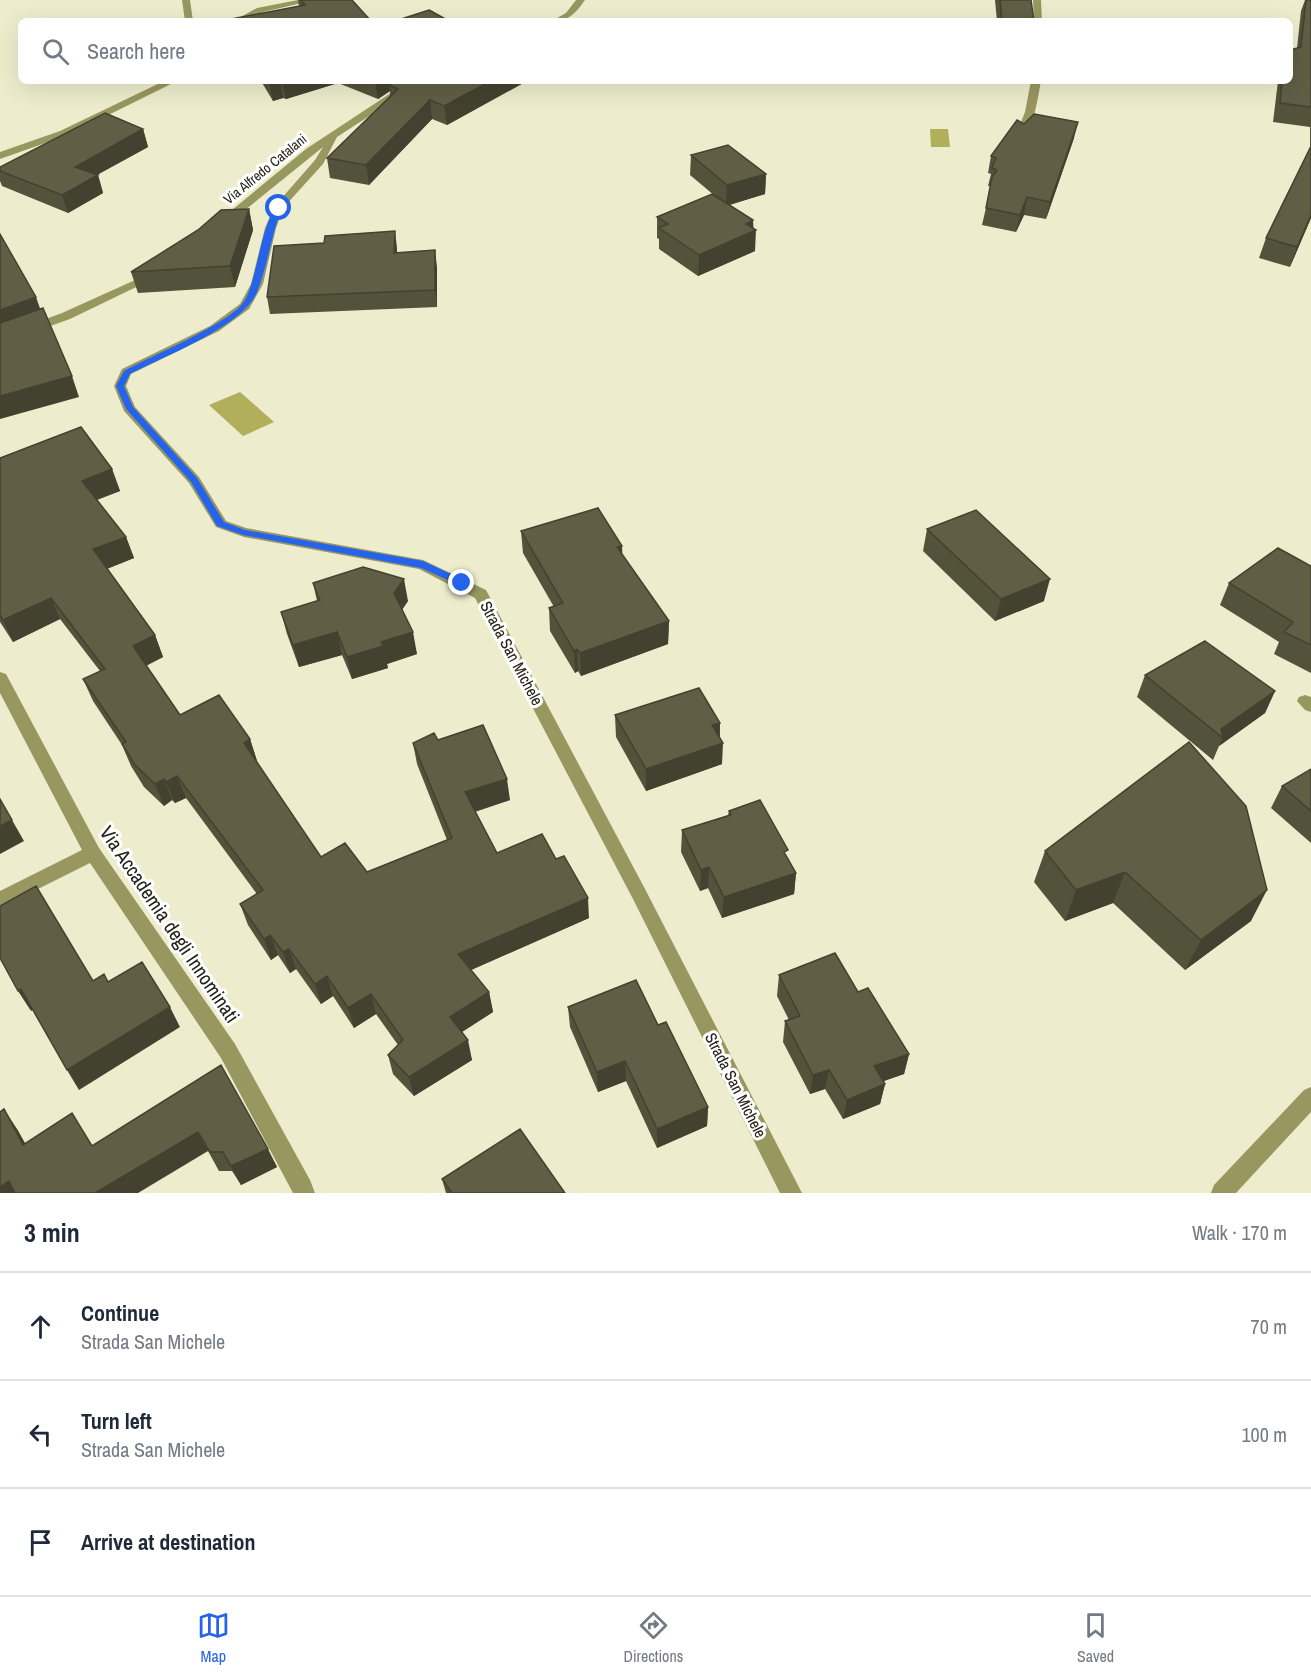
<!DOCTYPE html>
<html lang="en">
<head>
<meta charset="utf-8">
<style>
	body { margin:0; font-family:"Archivo Narrow",sans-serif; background:#f2f2f3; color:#1f2937 }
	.stop { position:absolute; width:18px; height:18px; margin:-14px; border:4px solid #2563eb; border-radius:50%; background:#fff }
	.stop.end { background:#2563eb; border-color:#fff; box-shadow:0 2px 6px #0008 }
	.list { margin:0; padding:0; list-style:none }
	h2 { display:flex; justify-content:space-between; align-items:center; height:78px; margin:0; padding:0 24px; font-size:26px }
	h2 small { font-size:20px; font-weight:400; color:#747a83 }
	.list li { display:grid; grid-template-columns:39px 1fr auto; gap:18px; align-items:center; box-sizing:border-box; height:108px; padding:0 24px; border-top:2px solid #e0e1e3 }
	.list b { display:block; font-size:22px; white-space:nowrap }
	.list p { margin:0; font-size:20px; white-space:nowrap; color:#747a83 }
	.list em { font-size:20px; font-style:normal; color:#747a83 }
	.icon { flex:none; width:33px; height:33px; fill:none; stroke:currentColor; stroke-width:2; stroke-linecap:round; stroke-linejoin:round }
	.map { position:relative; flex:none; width:1311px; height:1193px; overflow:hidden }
	.search { position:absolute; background:#fff; box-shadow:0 6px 24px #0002; left:18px; right:18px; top:18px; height:66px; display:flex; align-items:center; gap:15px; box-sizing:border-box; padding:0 21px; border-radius:9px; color:#747a83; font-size:22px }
	.sheet { height:402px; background:#fff }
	nav { display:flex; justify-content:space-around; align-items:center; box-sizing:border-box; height:84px; border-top:2px solid #e0e1e3; background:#fff; font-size:16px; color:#747a83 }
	nav a { display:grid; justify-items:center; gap:3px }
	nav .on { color:#2563eb }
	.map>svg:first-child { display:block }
</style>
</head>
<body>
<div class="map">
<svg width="1311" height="1193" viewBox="0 0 1311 1193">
	<rect width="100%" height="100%" fill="#ededce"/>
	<!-- water -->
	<path fill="#b2af5c" d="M 930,129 L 948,129 L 950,147 L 931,147 Z
		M 240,392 L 274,422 L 243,436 L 209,405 Z"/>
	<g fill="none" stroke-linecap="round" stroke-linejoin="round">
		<!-- minor -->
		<path fill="#999760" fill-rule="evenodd" d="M 182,0 L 190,0 L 193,21 L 185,21 Z
			M 298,0 L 315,0 L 263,12 L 244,21 L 233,21 L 257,8 Z
			M 576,0 L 585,0 C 575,14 569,21 552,21 L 566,13 Z
			M 1033,0 L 1041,0 L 1042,21 L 1034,21 Z
			M 164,81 L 177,81 L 68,135 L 0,159 L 0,152 L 60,131 Z
			M 409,81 L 423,81 L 337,137 L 323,164 L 284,207 L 276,228 L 263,284 L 249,309 L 219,331 L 131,374 L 126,386 L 135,407 L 199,477 L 226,521 L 246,528 L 423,560 L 486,590 L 645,889 L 802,1193 L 780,1193 L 633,899 L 475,598 L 419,569 L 244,537 L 216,527 L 189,483 L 124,411 L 114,386 L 122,369 L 210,326 L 240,304 L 251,284 L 265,228 L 274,207 L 315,160 L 323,147 L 229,223 L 221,223 L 221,219 L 306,149 Z
			M 1031,81 L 1041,81 C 1038,95 1034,132 1021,138 L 1016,135 L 1025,112 Z
			M 153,272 L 159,275 L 157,277 L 70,319 L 0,344 L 0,336 L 62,313 Z
			M 0,672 L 6,674 L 99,848 L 235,1044 L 310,1180 L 315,1193 L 293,1193 L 221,1058 L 90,863 L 0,908 L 0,891 L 82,850 L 0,693 Z
			M 1305,695 L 1311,697 L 1311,712 L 1305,710 L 1297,701 L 1299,697 Z
			M 1311,1087 L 1311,1112 L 1236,1193 L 1211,1193 L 1214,1185 L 1304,1090 Z"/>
	</g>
	<!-- wall -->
	<path fill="#53523b" d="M 298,0 L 352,0 L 371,21 L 231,21 L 231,19 L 299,6 Z
		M 995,0 L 1031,0 L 1034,21 L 997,21 Z
		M 1305,0 L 1311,0 L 1311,218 L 1290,267 L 1259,258 L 1266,238 L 1310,148 L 1310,127 L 1273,122 L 1278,81 L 1290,81 L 1297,48 L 1301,11 Z
		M 261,81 L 527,81 L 447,125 L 432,119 L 369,185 L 330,178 L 327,158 L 390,96 L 390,91 L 378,99 L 338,83 L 286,99 L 283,98 L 273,101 Z
		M 1024,124 L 1074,138 L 1046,219 L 1024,215 L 1016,232 L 982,225 L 991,186 L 988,186 L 991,174 L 988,173 L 991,156 Z
		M 143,129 L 148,147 L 97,175 L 98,175 L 103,193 L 68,213 L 2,186 L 0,181 L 0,167 Z
		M 691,155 L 766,174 L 765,194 L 729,205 L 753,220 L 755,251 L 698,276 L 659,249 L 659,239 L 657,238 L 657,217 L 715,196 L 690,175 Z
		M 249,209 L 253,230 L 235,287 L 138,293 L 131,272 Z
		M 397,248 L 397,252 L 437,267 L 437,307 L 270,314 L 267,297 Z
		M 0,458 L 112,469 L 120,491 L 97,500 L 126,537 L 134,558 L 107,569 L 155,635 L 163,657 L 146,666 L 180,715 L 250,739 L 257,761 L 256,761 L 321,857 L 367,872 L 447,840 L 417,764 L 413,743 L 438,740 L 510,800 L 475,811 L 497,853 L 589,918 L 471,970 L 489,992 L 493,1012 L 462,1032 L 472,1060 L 414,1096 L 393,1074 L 388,1055 L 398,1045 L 376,1014 L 354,1028 L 333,996 L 321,1004 L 296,969 L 290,973 L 278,955 L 271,960 L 248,925 L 240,904 L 257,894 L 186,798 L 175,803 L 172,800 L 164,806 L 144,787 L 131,766 L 122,745 L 93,701 L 83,679 L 100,671 L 60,619 L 13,642 L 0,622 Z
		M 927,529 L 1044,601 L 995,621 L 923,551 Z
		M 521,531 L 622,555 L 669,621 L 668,644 L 581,676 L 578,671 L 575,673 L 550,631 L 549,608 L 554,607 L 523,553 Z
		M 1311,566 L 1311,673 L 1274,654 L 1279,642 L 1220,605 L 1229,583 Z
		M 313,583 L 408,601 L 402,610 L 417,654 L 387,664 L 388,668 L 352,679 L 342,655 L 299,667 L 287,634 L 281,612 L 317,601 Z
		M 1145,675 L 1275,691 L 1265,713 L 1219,746 L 1213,760 L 1137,697 Z
		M 615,715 L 720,723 L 720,737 L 722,764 L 646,791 L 616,737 Z
		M 1189,742 L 1251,921 L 1185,970 L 1113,903 L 1065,921 L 1034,882 L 1045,851 Z
		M 1311,769 L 1311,843 L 1271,808 L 1282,786 Z
		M 729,811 L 788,858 L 796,873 L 794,894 L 722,918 L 708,888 L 700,891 L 681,852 L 682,830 L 728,815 Z
		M 779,975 L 858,992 L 909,1054 L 904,1074 L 883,1081 L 885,1084 L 880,1104 L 843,1119 L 825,1089 L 810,1094 L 783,1042 L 785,1021 L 789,1020 L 777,996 Z
		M 568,1007 L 658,1025 L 708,1107 L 707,1126 L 657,1148 L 626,1081 L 598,1092 L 570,1027 Z
		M 221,1065 L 277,1167 L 241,1185 L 232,1171 L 219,1171 L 208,1151 L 0,1193 L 17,1129 L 25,1144 L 92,1146 Z
		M 442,1179 L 565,1193 L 446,1193 Z"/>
	<!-- shaded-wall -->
	<path fill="#434230" d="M 272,81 L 280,81 L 283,98 L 273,101 L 269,82 Z
		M 282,81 L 338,81 L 338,83 L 286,99 Z
		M 375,81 L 405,81 L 389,85 L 390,91 L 378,99 Z
		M 491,81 L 527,81 L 447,125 L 444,106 Z
		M 430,100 L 432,119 L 369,185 L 366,165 Z
		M 1078,122 L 1074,138 L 1046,219 L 1050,202 Z
		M 143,129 L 148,147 L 80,184 L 75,167 Z
		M 766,174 L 765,194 L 726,206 L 727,185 Z
		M 98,175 L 103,193 L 68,213 L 62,195 Z
		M 1027,197 L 1024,215 L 1016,232 L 1020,215 Z
		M 249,209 L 253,230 L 235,287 L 230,266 Z
		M 1311,215 L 1311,218 L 1290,267 L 1297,247 Z
		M 753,220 L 753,231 L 756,230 L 755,251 L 698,276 L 699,255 L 746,224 Z
		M 395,231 L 397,248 L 397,269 L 394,253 Z
		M 435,250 L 437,267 L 437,307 L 435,290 Z
		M 36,297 L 43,317 L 0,334 L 0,310 Z
		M 72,376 L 79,397 L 0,419 L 0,396 Z
		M 112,469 L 120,491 L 90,502 L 82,481 Z
		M 126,537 L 134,558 L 101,571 L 93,549 Z
		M 622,546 L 623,568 L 617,547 Z
		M 404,579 L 408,601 L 398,615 L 394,593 Z
		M 1050,579 L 1044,601 L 995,621 L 1001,599 Z
		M 51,598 L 60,619 L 13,642 L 3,620 Z
		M 669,621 L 668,644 L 581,676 L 580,653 Z
		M 337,632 L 342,655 L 299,667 L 293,645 Z
		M 413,632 L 417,654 L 387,664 L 388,668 L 352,679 L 347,657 L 381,642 Z
		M 155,635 L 163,657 L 141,668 L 133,646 Z
		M 577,649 L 578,671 L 575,673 L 574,651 Z
		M 1275,691 L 1265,713 L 1219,746 L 1223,738 L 1221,729 Z
		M 720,723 L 719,744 L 723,743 L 722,764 L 646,791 L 646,769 L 712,725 Z
		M 250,739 L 257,761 L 251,764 L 244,743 Z
		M 177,776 L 186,798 L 175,803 L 166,782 Z
		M 164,779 L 172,800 L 164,806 L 155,784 Z
		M 507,779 L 510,800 L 469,814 L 465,792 Z
		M 12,820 L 24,841 L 0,854 L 0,826 Z
		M 709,867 L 708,888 L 700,891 L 701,870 Z
		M 1125,872 L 1113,903 L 1065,921 L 1076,890 Z
		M 796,873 L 794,894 L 722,918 L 724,897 Z
		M 1267,890 L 1251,921 L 1185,970 L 1201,940 Z
		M 588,898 L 589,918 L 462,974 L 458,954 Z
		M 270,935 L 278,955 L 271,960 L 264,939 Z
		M 289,949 L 296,969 L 290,973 L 283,952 Z
		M 327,976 L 333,996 L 321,1004 L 315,984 Z
		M 21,989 L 34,1009 L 31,1011 L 18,991 Z
		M 489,992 L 493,1012 L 454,1037 L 450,1017 Z
		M 371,994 L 376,1014 L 354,1028 L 348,1008 Z
		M 170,1007 L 180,1027 L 79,1090 L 67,1070 Z
		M 468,1040 L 472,1060 L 414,1096 L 409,1077 Z
		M 909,1054 L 904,1074 L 870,1086 L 874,1066 Z
		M 625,1061 L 626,1081 L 598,1092 L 597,1072 Z
		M 829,1070 L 825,1089 L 810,1094 L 813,1075 Z
		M 885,1084 L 880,1104 L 843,1119 L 847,1100 Z
		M 708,1107 L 707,1126 L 657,1148 L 657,1129 Z
		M 4,1109 L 17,1129 L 37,1164 L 23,1145 Z
		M 198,1132 L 208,1151 L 138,1193 L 95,1193 Z
		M 268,1149 L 277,1167 L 241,1185 L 231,1166 Z
		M 9,1181 L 18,1193 L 0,1193 L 0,1187 Z"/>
	<!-- building -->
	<path fill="#605f45" stroke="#434230" stroke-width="1.5" d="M 301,0 L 352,0 L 371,21 L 232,21 L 231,19 L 305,5 Z
		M 1000,0 L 1031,0 L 1034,21 L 1002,21 Z
		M 1306,0 L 1311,0 L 1311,107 L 1280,103 L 1282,81 L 1290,81 L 1290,50 L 1301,47 Z
		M 429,10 L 449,21 L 395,21 Z
		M 396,81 L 491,81 L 444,106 L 430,100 L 366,165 L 327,158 L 398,89 L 389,85 Z
		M 105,113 L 143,129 L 75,167 L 98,175 L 62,195 L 0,171 L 0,167 Z
		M 1034,114 L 1078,122 L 1050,202 L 1027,197 L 1020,215 L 986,208 L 992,177 L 997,170 L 992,168 L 996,158 L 991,156 L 1017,120 L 1024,124 Z
		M 728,145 L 766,174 L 727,185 L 691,155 Z
		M 1311,146 L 1311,215 L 1297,247 L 1266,238 Z
		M 712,194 L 753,220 L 746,224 L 756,230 L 699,255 L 659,228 L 668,224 L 657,217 Z
		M 249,209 L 230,266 L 131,272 L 198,230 L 221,210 Z
		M 395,231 L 394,253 L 435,250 L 435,290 L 267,297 L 274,246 L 324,243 L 325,236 Z
		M 0,234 L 36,297 L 0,310 Z
		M 43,308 L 72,376 L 0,396 L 0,323 Z
		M 81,427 L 112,469 L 82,481 L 126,537 L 93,549 L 155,635 L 133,646 L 180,715 L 219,695 L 250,739 L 244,743 L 321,857 L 345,843 L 367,872 L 452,838 L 413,743 L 434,733 L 438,740 L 483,725 L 507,779 L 465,792 L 497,853 L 542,834 L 556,859 L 564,856 L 588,898 L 458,954 L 489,992 L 450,1017 L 468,1040 L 409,1077 L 388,1055 L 403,1040 L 371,994 L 348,1008 L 327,976 L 315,984 L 289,949 L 283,952 L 270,935 L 264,939 L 240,904 L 263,890 L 177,776 L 166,782 L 164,779 L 155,784 L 135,765 L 122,744 L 126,742 L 83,679 L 105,669 L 51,598 L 3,620 L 0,615 L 0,458 Z
		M 598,508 L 622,546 L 617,547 L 669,621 L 580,653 L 577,649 L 574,651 L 549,608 L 563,603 L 521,531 Z
		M 976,510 L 1050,579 L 1001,599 L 927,529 Z
		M 1278,548 L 1311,566 L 1311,645 L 1284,632 L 1293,622 L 1229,583 Z
		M 363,567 L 404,579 L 394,593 L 413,632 L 381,642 L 383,646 L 347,657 L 337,632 L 293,645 L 281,612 L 320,600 L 313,583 Z
		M 1205,641 L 1275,691 L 1221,729 L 1223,738 L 1145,675 Z
		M 699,688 L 720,723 L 712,725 L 723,743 L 646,769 L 615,715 Z
		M 1189,742 L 1246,806 L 1267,890 L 1201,940 L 1125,872 L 1076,890 L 1045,851 Z
		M 1311,769 L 1311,811 L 1282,786 Z
		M 0,799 L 12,820 L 0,826 Z
		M 760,800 L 788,850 L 784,852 L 796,873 L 724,897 L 709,867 L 701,870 L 682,830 L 731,815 L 729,811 Z
		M 36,886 L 93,981 L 104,974 L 108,982 L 142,962 L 170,1007 L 67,1070 L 21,989 L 18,991 L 0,958 L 0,906 Z
		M 835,953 L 858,992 L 868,988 L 909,1054 L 874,1066 L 885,1084 L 847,1100 L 829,1070 L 813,1075 L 785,1021 L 800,1016 L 779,975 Z
		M 636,980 L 658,1025 L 666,1022 L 708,1107 L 657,1129 L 625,1061 L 597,1072 L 568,1007 Z
		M 221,1065 L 268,1149 L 231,1166 L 223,1152 L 210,1152 L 198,1132 L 95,1193 L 15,1193 L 9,1181 L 0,1187 L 0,1112 L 4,1109 L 23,1145 L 72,1113 L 92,1146 Z
		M 520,1129 L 565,1193 L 452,1193 L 442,1179 Z"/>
	<!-- route -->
	<path fill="#2563eb" d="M 279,206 L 282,208 C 271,235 268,265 257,292 C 244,326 163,357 130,374 L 124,386 L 133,407 L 197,478 L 224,522 L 245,530 L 274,535 L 423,561 L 466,581 L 466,585 L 459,585 L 421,568 L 243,535 L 217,526 L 191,482 L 126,409 L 116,386 L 124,371 C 151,356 226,325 243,303 C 258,282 261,217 279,206 Z"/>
	<g text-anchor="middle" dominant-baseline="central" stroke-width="6" stroke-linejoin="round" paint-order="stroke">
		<!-- far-street labels -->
		<g font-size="14" fill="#222217" stroke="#fff">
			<text transform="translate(265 169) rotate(-39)">Via Alfredo Catalani</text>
		</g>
		<!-- street labels -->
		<g font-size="16" fill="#222217" stroke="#fff">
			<text transform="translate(512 653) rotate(62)">Strada San Michele</text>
			<text transform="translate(736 1085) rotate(63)">Strada San Michele</text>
		</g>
		<!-- near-street labels -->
		<g font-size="20" fill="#222217" stroke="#fff">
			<text transform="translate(170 924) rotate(56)">Via Accademia degli Innominati</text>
		</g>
	</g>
</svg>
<div class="stop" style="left:279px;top:208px"></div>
<div class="stop end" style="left:462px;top:583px"></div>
<div class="search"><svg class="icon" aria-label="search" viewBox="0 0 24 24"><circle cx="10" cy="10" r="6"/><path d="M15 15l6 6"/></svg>Search here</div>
</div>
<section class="sheet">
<h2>3 min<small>Walk · 170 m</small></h2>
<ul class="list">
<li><svg class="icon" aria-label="ahead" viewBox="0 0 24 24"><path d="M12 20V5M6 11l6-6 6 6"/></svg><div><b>Continue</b><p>Strada San Michele</p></div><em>70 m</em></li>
<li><svg class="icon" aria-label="left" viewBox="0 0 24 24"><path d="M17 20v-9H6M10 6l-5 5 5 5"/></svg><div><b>Turn left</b><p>Strada San Michele</p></div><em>100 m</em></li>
<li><svg class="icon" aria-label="arrive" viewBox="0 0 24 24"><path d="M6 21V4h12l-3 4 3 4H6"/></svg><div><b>Arrive at destination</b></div></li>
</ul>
</section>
<nav>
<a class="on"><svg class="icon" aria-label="map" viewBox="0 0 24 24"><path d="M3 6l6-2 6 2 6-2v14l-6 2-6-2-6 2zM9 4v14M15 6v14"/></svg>Map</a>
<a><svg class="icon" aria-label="directions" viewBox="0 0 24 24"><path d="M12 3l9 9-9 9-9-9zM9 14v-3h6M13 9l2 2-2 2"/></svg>Directions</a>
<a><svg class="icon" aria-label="saved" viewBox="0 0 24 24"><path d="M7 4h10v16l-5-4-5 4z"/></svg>Saved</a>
</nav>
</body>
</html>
